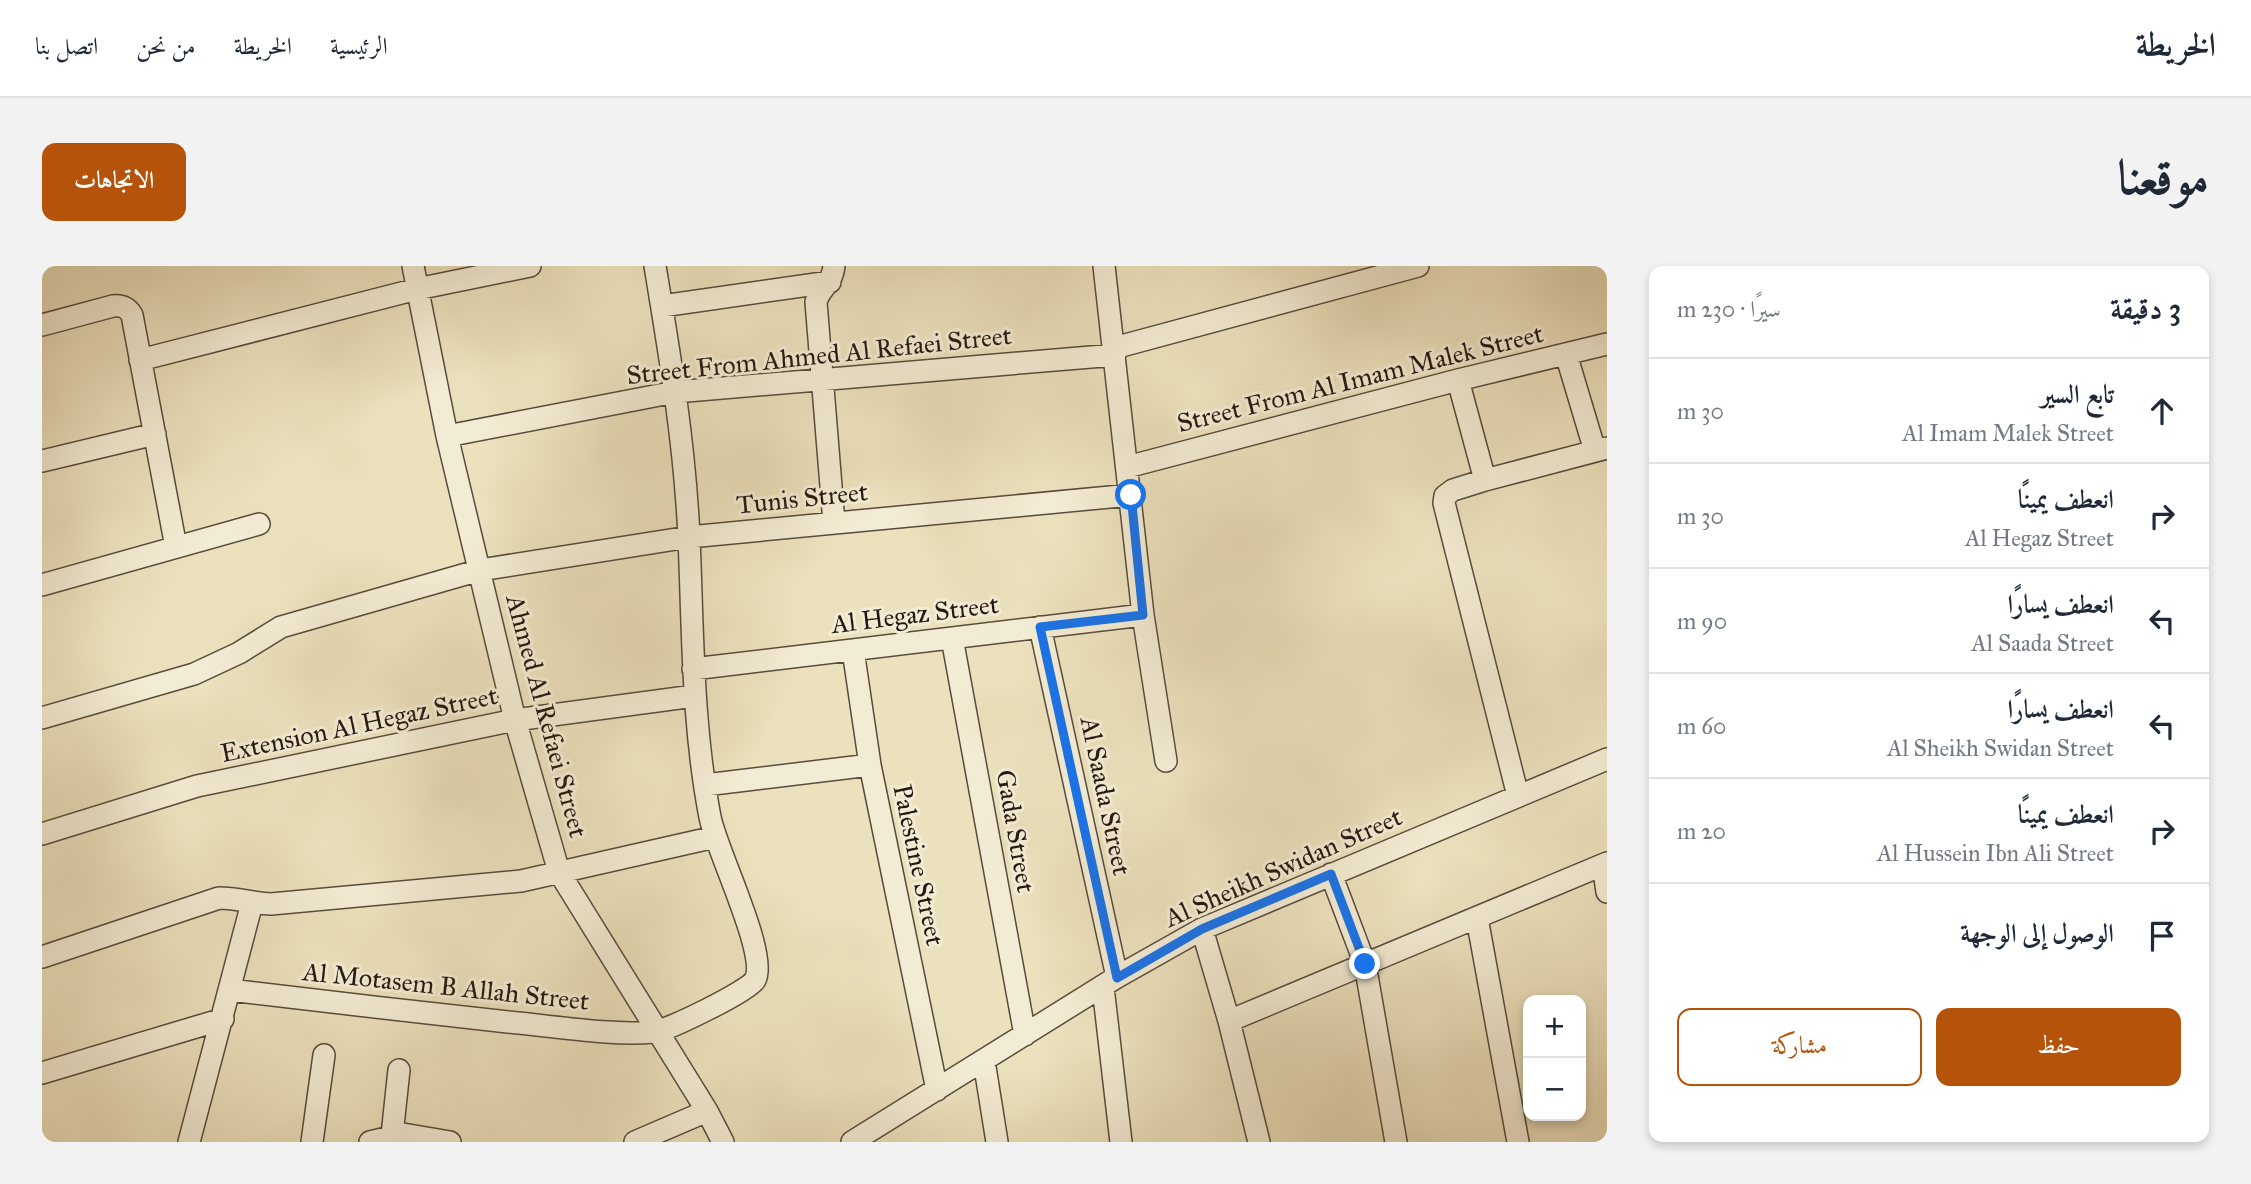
<!DOCTYPE html>
<html lang="ar">
<head>
<meta charset="utf-8">
<style>
	body { margin:0; font-family:"IM FELL Great Primer",Amiri,serif; background:#f2f2f3; color:#1f2937; direction:rtl }
	.controls { position:absolute; right:21px; bottom:21px; display:grid; overflow:hidden; border-radius:14px; box-shadow:0 4px 10px #0003 }
	.controls button { width:63px; height:63px; display:grid; place-items:center; padding:0; border:0; border-bottom:2px solid #e0e1e3; background:#fff; color:#1f2937; font:35px sans-serif }
	.stop { position:absolute; width:21px; height:21px; margin:-16px; border:5px solid #1a73e8; border-radius:50%; background:#fff }
	.stop.end { background:#1a73e8; border-color:#fff; box-shadow:0 2px 7px #0008 }
	.list { margin:0; padding:0; list-style:none }
	h2 { display:flex; justify-content:space-between; align-items:center; height:91px; margin:0; padding:0 28px; font-size:30px }
	h2 small { font-size:23px; font-weight:400; color:#747a83 }
	.list li { display:grid; grid-template-columns:46px 1fr auto; gap:21px; align-items:center; box-sizing:border-box; height:105px; padding:0 28px; border-top:2px solid #e0e1e3 }
	.list b { display:block; font-size:26px; white-space:nowrap }
	.list p { margin:0; font-size:23px; white-space:nowrap; color:#747a83 }
	.list em { font-size:23px; font-style:normal; color:#747a83 }
	.actions { display:flex; gap:14px; padding:21px 28px }
	.actions a { flex:1; padding:16px 0; border:2px solid #b45309; border-radius:14px; text-align:center; font-size:24px; color:#b45309 }
	.actions .main { background:#b45309; color:#fff }
	.icon { flex:none; width:38px; height:38px; fill:none; stroke:currentColor; stroke-width:2; stroke-linecap:round; stroke-linejoin:round }
	.map { position:relative; flex:none; width:1565px; height:876px; overflow:hidden; direction:ltr; border-radius:14px }
	header { display:flex; align-items:center; gap:42px; box-sizing:border-box; height:98px; padding:0 35px; background:#fff; border-bottom:2px solid #e0e1e3 }
	header strong { font-size:33px }
	nav { display:flex; gap:38px; margin-inline-start:auto; font-size:24px }
	.intro { display:flex; align-items:center; justify-content:space-between; box-sizing:border-box; height:168px; padding:0 42px }
	h1 { margin:0; font-size:49px }
	.button { padding:18px 32px; border-radius:14px; background:#b45309; color:#fff; font-size:24px; font-weight:700 }
	main { display:flex; gap:42px; padding:0 42px }
	aside { flex:1; background:#fff; border-radius:14px; box-shadow:0 4px 10px #0003 }
	.map>svg:first-child { display:block }
</style>
</head>
<body>
<header>
<strong>الخريطة</strong>
<nav><a>الرئيسية</a><a>الخريطة</a><a>من نحن</a><a>اتصل بنا</a></nav>
</header>
<div class="intro"><h1>موقعنا</h1><a class="button">الاتجاهات</a></div>
<main>
<aside>
<h2>3 دقيقة<small>سيرًا · 230 m</small></h2>
<ul class="list">
<li><svg class="icon" aria-label="ahead" viewBox="0 0 24 24"><path d="M12 20V5M6 11l6-6 6 6"/></svg><div><b>تابع السير</b><p>Al Imam Malek Street</p></div><em>30 m</em></li>
<li><svg class="icon" aria-label="right" viewBox="0 0 24 24"><path d="M7 20v-9h11M14 6l5 5-5 5"/></svg><div><b>انعطف يمينًا</b><p>Al Hegaz Street</p></div><em>30 m</em></li>
<li><svg class="icon" aria-label="left" viewBox="0 0 24 24"><path d="M17 20v-9H6M10 6l-5 5 5 5"/></svg><div><b>انعطف يسارًا</b><p>Al Saada Street</p></div><em>90 m</em></li>
<li><svg class="icon" aria-label="left" viewBox="0 0 24 24"><path d="M17 20v-9H6M10 6l-5 5 5 5"/></svg><div><b>انعطف يسارًا</b><p>Al Sheikh Swidan Street</p></div><em>60 m</em></li>
<li><svg class="icon" aria-label="right" viewBox="0 0 24 24"><path d="M7 20v-9h11M14 6l5 5-5 5"/></svg><div><b>انعطف يمينًا</b><p>Al Hussein Ibn Ali Street</p></div><em>20 m</em></li>
<li><svg class="icon" aria-label="arrive" viewBox="0 0 24 24"><path d="M6 21V4h12l-3 4 3 4H6"/></svg><div><b>الوصول إلى الوجهة</b></div></li>
</ul>
<div class="actions"><a class="main">حفظ</a><a>مشاركة</a></div>
</aside>
<div class="map">
<svg width="1565" height="876" viewBox="0 0 1565 876">
	<rect width="100%" height="100%" fill="#ece1bd"/>
	<filter id="stains"><feTurbulence type="fractalNoise" baseFrequency=".00286" numOctaves="4"/><feColorMatrix values="0 0 0 0 .2 0 0 0 0 .09 0 0 0 0 .02 0 0 0 .5 -.17"/></filter>
	<radialGradient id="worn" r=".72"><stop offset=".6" stop-color="#630" stop-opacity="0"/><stop offset="1" stop-color="#630" stop-opacity=".3"/></radialGradient>
	<g fill="none" stroke-linecap="round" stroke-linejoin="round">
		<defs>
			<path id="street" d="M 371,0 L 405,170 L 473,454 L 517,606 L 665,845 L 681,876
				M 792,0 C 790,19 778,21 774,36 L 792,257
				M 1062,0 L 1101,349 L 1124,495
				M 620,40 L 788,16
				M 0,59 L 71,40 C 80,39 85,41 90,49 L 134,281
				M 1072,82 L 1376,0
				M 1524,88 L 1553,185
				M 98,94 L 375,23 L 488,0
				M 1416,114 L 1443,214
				M 405,170 L 633,126 L 1073,89
				M 0,195 L 113,168
				M 1085,201 L 1416,114 L 1565,78
				M 0,319 L 217,258
				M 998,361 L 1075,711
				M 910,372 L 983,769
				M 811,384 L 828,499 L 895,824
				M 651,403 L 1101,349
				M 0,452 L 152,408 L 197,387 L 239,361 L 438,304 L 647,271 L 1089,229
				M 663,519 L 828,499
				M 1476,530 L 1402,237 L 1403,230 L 1411,224 L 1443,214 L 1565,182
				M 0,568 L 155,520 L 473,454 L 652,430
				M 1561,599 L 1565,626
				M 1289,608 L 1323,698 L 1354,876
				M 1435,652 L 1476,876
				M 1160,663 L 1187,755 L 1217,876
				M 0,691 L 177,632 C 195,632 211,637 229,638 L 479,615 L 673,571
				M 1061,721 L 1079,876
				M 188,724 C 281,735 373,746 466,756 C 511,760 569,770 612,766 C 625,765 708,724 713,714 C 727,689 674,584 668,551 C 650,458 651,365 647,272 C 643,180 628,90 613,0
				M 1187,755 L 1565,597
				M 942,795 L 955,876
				M 0,807 L 181,753
				M 350,869 L 357,804
				M 147,876 L 210,637
				M 270,876 L 282,789
				M 328,876 L 361,868 L 408,876
				M 593,876 L 665,845
				M 810,876 L 1075,711 L 1160,663 L 1565,493"/>
		</defs>
		<!-- street casing -->
		<use href="#street" stroke="#584b3d" stroke-width="24"/>
		<!-- street -->
		<use href="#street" stroke="#f3ecd4" stroke-width="21"/>
	</g>
	<g fill="none" stroke-linecap="round" stroke-linejoin="round">
		<!-- route -->
		<path stroke="#1a73e8" stroke-width="9" d="M 1089,229 L 1101,349 L 998,361 L 1075,712 L 1160,663 L 1289,608 L 1323,698"/>
	</g>
	<g text-anchor="middle" dominant-baseline="central" stroke-width="6" stroke-linejoin="round" paint-order="stroke">
		<!-- street labels -->
		<g font-size="26" fill="#261912" stroke="#f3ecd4">
			<text transform="translate(777 89) rotate(-6)">Street From Ahmed Al Refaei Street</text>
			<text transform="translate(1318 112) rotate(-14)">Street From Al Imam Malek Street</text>
			<text transform="translate(760 232) rotate(-6)">Tunis Street</text>
			<text transform="translate(873 348) rotate(-7)">Al Hegaz Street</text>
			<text transform="translate(505 450) rotate(75)">Ahmed Al Refaei Street</text>
			<text transform="translate(317 458) rotate(-12)">Extension Al Hegaz Street</text>
			<text transform="translate(1064 530) rotate(78)">Al Saada Street</text>
			<text transform="translate(974 565) rotate(80)">Gada Street</text>
			<text transform="translate(877 599) rotate(78)">Palestine Street</text>
			<text transform="translate(1241 601) rotate(-24)">Al Sheikh Swidan Street</text>
			<text transform="translate(404 720) rotate(6)">Al Motasem B Allah Street</text>
		</g>
	</g>
	<rect width="100%" height="100%" filter="url(#stains)"/>
	<rect width="100%" height="100%" fill="url(#worn)"/>
</svg>
<div class="controls">
<button>+</button>
<button>−</button>
</div>
<div class="stop" style="left:1089px;top:229px"></div>
<div class="stop end" style="left:1323px;top:698px"></div>
</div>
</main>
</body>
</html>
